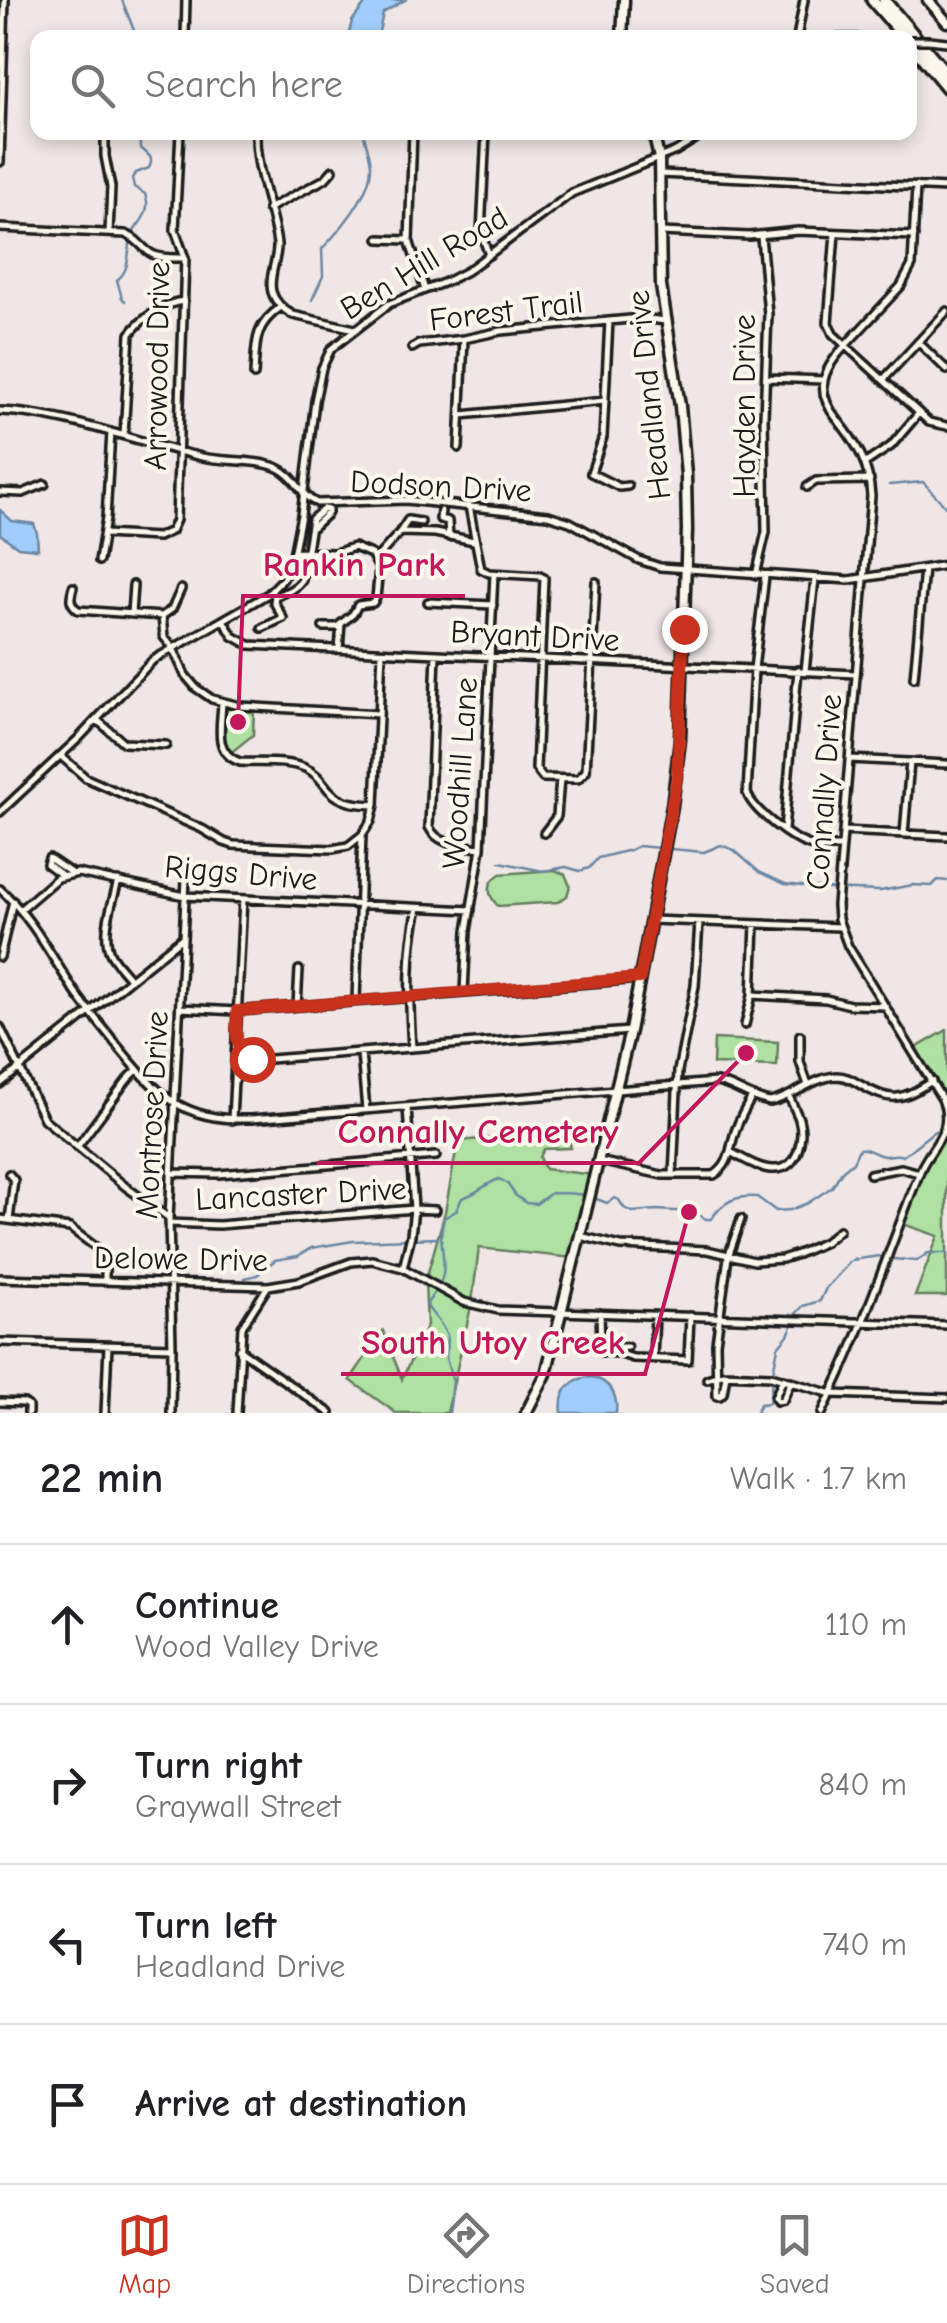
<!DOCTYPE html>
<html lang="en">
<head>
<meta charset="utf-8">
<style>
	body { margin:0; font-family:"Comic Neue",sans-serif; background:#f2f2f2; color:#202124 }
	.stop { position:absolute; width:30px; height:30px; margin:-22px; border:8px solid #c8321e; border-radius:50%; background:#fff }
	.stop.end { background:#c8321e; border-color:#fff; box-shadow:0 2px 10px #0008 }
	.list { margin:0; padding:0; list-style:none }
	h2 { display:flex; justify-content:space-between; align-items:center; height:130px; margin:0; padding:0 40px; font-size:42px }
	h2 small { font-size:32px; font-weight:400; color:#757577 }
	.list li { display:grid; grid-template-columns:65px 1fr auto; gap:30px; align-items:center; box-sizing:border-box; height:160px; padding:0 40px; border-top:2px solid #e0e0e0 }
	.list b { display:block; font-size:38px; white-space:nowrap }
	.list p { margin:0; font-size:32px; white-space:nowrap; color:#757577 }
	.list em { font-size:32px; font-style:normal; color:#757577 }
	.icon { flex:none; width:55px; height:55px; fill:none; stroke:currentColor; stroke-width:2; stroke-linecap:round; stroke-linejoin:round }
	.map { position:relative; flex:none; width:947px; height:1413px; overflow:hidden }
	.search { position:absolute; background:#fff; box-shadow:0 5px 15px #0003; left:30px; right:30px; top:30px; height:110px; display:flex; align-items:center; gap:25px; box-sizing:border-box; padding:0 35px; border-radius:20px; color:#757577; font-size:38px }
	.sheet { height:770px; background:#fff }
	nav { display:flex; justify-content:space-around; align-items:center; box-sizing:border-box; height:140px; border-top:2px solid #e0e0e0; background:#fff; font-size:28px; color:#757577 }
	nav a { display:grid; justify-items:center; gap:5px }
	nav .on { color:#c8321e }
	.map>svg:first-child { display:block }
</style>
</head>
<body>
<div class="map">
<svg width="947" height="1413" viewBox="0 0 947 1413">
	<rect width="100%" height="100%" fill="#f0e6e6"/>
	<filter id="ink" filterUnits="userSpaceOnUse"><feTurbulence type="fractalNoise" baseFrequency=".01" numOctaves="2"/><feDisplacementMap in="SourceGraphic" scale="20" xChannelSelector="R" yChannelSelector="G"/><feConvolveMatrix kernelMatrix="1 2 1 2 8 2 1 2 1" color-interpolation-filters="sRGB"/></filter>
	<g filter="url(#ink)">
		<!-- green -->
		<path fill="#aee1a2" stroke="#657e5f" stroke-width="2.5" d="M 227,705 L 254,709 L 253,735 L 229,754 L 222,740 L 224,707 Z
			M 554,870 L 565,874 L 570,886 L 567,896 L 558,902 L 498,906 C 487,895 486,883 500,874 Z
			M 947,1030 L 947,1120 L 946,1103 L 911,1051 Z
			M 714,1039 L 778,1042 L 777,1066 L 713,1064 Z
			M 947,1125 L 947,1296 L 915,1296 L 938,1236 L 903,1224 L 921,1171 Z
			M 567,1132 L 571,1148 L 544,1149 L 540,1157 L 545,1169 L 594,1175 L 573,1258 L 479,1248 L 472,1302 L 447,1413 L 396,1413 L 350,1380 L 383,1331 L 402,1379 L 427,1325 L 425,1283 L 445,1212 L 458,1141 Z"/>
		<!-- water -->
		<path fill="#a0cdfb" stroke="#6b86a2" stroke-width="2.5" d="M 368,0 L 405,0 L 383,13 L 379,32 L 375,37 L 348,37 L 352,21 Z
			M 0,510 L 12,521 L 34,524 L 37,533 L 38,549 L 18,547 L 0,534 Z
			M 593,1377 C 611,1383 618,1395 616,1413 L 562,1413 C 559,1391 571,1377 593,1377 Z"/>
		<g fill="none" stroke-linecap="round" stroke-linejoin="round">
			<!-- stream -->
			<path stroke="#6b86a2" stroke-width="2.5" d="M 122,0 L 137,38
				M 312,300 L 323,276 L 322,249 C 340,230 372,194 371,165 C 370,154 366,143 363,132
				M 125,301 L 122,298 L 117,280 C 132,269 126,250 133,233 C 137,225 144,220 146,211 C 148,204 147,201 145,194 L 134,187 L 132,178 L 136,173 L 149,168 C 155,156 147,155 140,147 L 139,132
				M 889,485 L 923,482 L 947,508
				M 500,862 L 543,871 L 566,867 L 580,871 L 589,868 L 598,858 L 630,850 L 638,846 L 704,852 L 721,845 L 734,850 L 759,872 L 785,884 L 827,889 L 880,891 L 913,885 L 932,886 L 938,880 L 947,881
				M 594,1198 L 607,1203 L 615,1198 L 619,1200 L 624,1208 L 632,1212 L 656,1210 L 694,1212 L 706,1219 L 711,1219 C 724,1201 736,1195 757,1197 L 776,1211 L 790,1210 L 808,1203 L 832,1187 L 842,1171 L 853,1162 L 859,1149 C 869,1147 874,1155 884,1156 C 892,1156 894,1153 903,1156 L 933,1132 L 947,1127
				M 893,1259 L 917,1261 L 928,1253 L 947,1253
				M 245,1278 L 257,1275 L 275,1260 L 298,1256 L 311,1248 L 353,1241 L 438,1238
				M 794,1316 L 803,1306 L 820,1301 L 826,1288 L 852,1260 L 879,1256 L 883,1258
				M 773,1372 L 778,1347 L 788,1335 L 793,1324
				M 449,1413 L 453,1382 L 446,1359 L 447,1335 L 440,1323 L 428,1308 L 427,1304 C 432,1295 442,1284 443,1274 C 446,1255 437,1238 444,1218 L 456,1211 L 462,1198 C 475,1195 485,1184 499,1179 L 507,1183 L 515,1195 L 526,1203 L 536,1204 L 551,1193 C 563,1194 575,1192 586,1196
				M 756,1413 L 760,1404 L 769,1403 L 772,1381"/>
			<defs>
				<path id="minor" d="M 97,38 L 97,35
					M 185,38 L 186,0
					M 797,38 L 804,0
					M 827,38 L 857,38
					M 929,40 L 947,42
					M 105,132 L 105,156 L 111,187 L 109,233
					M 256,132 C 255,172 272,206 277,244 C 278,260 268,276 272,292 C 275,302 284,310 293,315 L 355,329
					M 413,132 L 409,240 L 425,290
					M 486,132 L 481,233 L 489,255
					M 0,162 L 5,0
					M 660,174 L 947,188
					M 268,209 L 325,179 L 333,170
					M 0,228 L 125,234 C 138,238 141,248 152,254 C 161,259 175,258 185,258
					M 661,232 L 749,236 L 798,231 L 914,236
					M 835,233 L 828,323 L 833,334 L 929,422 L 947,426
					M 379,239 L 409,240
					M 609,321 L 603,437 L 591,473 L 619,487 L 628,486
					M 918,342 L 947,370
					M 412,348 L 419,344 L 464,339 L 501,331 L 641,318 L 666,321
					M 254,375 C 256,344 253,326 281,307
					M 767,378 L 824,380
					M 883,380 L 947,311
					M 0,411 C 69,414 135,442 202,457 C 225,462 258,459 278,468 C 296,476 301,497 317,503 L 406,500 L 548,515 L 570,522 L 639,560 L 660,567 L 849,580 L 947,565
					M 461,415 L 605,401
					M 124,435 L 130,334 C 142,318 163,303 184,301
					M 459,448 L 464,339
					M 867,462 L 891,446 L 919,413
					M 807,487 L 816,481 L 870,480
					M 0,492 L 23,493 L 45,484
					M 469,506 L 481,569 L 489,573 L 540,576 L 544,578 L 536,769 L 543,778 L 578,779 L 586,771 L 596,582
					M 441,511 L 440,519 L 448,521 L 449,537
					M 313,527 L 328,513 L 328,510 L 324,509
					M 400,532 L 408,520 L 421,522
					M 104,534 L 158,537 L 171,531 L 176,520 L 185,258 L 175,230 L 180,132
					M 295,552 L 335,553 L 354,547 L 371,554 L 379,568 L 376,598 L 373,603 L 358,605 L 353,614 L 337,627 L 323,627
					M 375,560 L 400,532 L 435,533 L 474,541
					M 99,561 L 106,518 L 111,432
					M 756,575 L 766,532 L 764,417 L 768,314 L 761,236
					M 765,576 L 754,669 L 747,793 C 753,811 791,839 809,845 C 819,848 831,847 841,847
					M 73,587 C 70,598 69,603 78,610 L 162,616 L 172,609 L 181,589
					M 271,592 L 275,596 C 286,592 295,590 302,580 L 312,519 L 324,509
					M 428,602 L 493,605
					M 131,614 L 133,585
					M 162,616 L 164,637 L 173,648 L 185,675 L 196,688 L 212,699 L 240,706 L 379,714
					M 223,620 L 233,636 L 249,645 L 856,674
					M 262,628 L 283,618 L 274,602 L 275,596
					M 339,649 L 341,624
					M 436,655 L 429,827 C 438,846 462,845 481,848
					M 805,671 L 815,579
					M 914,678 L 924,569
					M 222,703 C 221,726 213,753 240,762 C 260,763 286,760 305,768 C 317,773 322,782 329,790 C 342,804 358,804 375,805
					M 97,720 L 124,743 L 166,745
					M 62,757 L 86,778 L 202,829 L 224,842 L 233,845 L 332,849 L 348,846 L 362,835
					M 850,759 L 947,764
					M 0,812 L 78,739 L 153,660 L 268,594 L 283,579 L 292,560 L 301,515 L 315,401 L 322,368 L 331,349 L 389,304 L 448,281 L 467,271 L 572,193 L 676,151 L 707,132
					M 784,830 L 798,670
					M 843,831 L 947,836
					M 544,833 L 557,816 L 560,779
					M 904,834 L 910,762
					M 63,876 L 47,864 L 49,858 L 71,873
					M 118,881 C 113,902 101,932 110,953 C 115,963 124,971 130,979
					M 0,889 C 32,918 50,954 73,989 C 86,1008 102,1026 116,1044 C 158,1095 181,1121 251,1119 L 716,1082 C 735,1085 750,1099 770,1102 C 793,1098 813,1077 837,1076 C 846,1076 852,1080 859,1084 C 892,1103 900,1101 932,1081
					M 21,909 L 57,878 L 78,873 L 185,896 L 471,910
					M 651,920 L 840,927
					M 0,957 L 13,901
					M 464,992 L 467,931 L 481,848 L 494,574
					M 752,995 L 826,999 L 850,1005 L 885,1006
					M 356,1000 L 362,835 L 371,821 L 375,805 L 382,652
					M 297,1006 L 299,970
					M 180,1008 L 237,1011 L 640,979
					M 745,1025 L 752,995 L 755,925
					M 0,1027 L 44,1119 L 126,1187 L 169,1218
					M 800,1035 L 800,1062 L 808,1085
					M 238,1045 L 243,1053 L 256,1060
					M 412,1048 C 409,1001 407,953 418,908
					M 361,1053 L 366,1110
					M 234,1082 L 243,1068 L 257,1060 L 630,1031
					M 0,1084 L 183,937
					M 232,1120 L 243,899
					M 77,1147 L 127,1080 L 137,1070
					M 730,1152 C 743,1158 760,1170 775,1169 C 799,1169 804,1137 799,1119 C 796,1111 792,1104 789,1096
					M 599,1161 L 662,1175 L 714,1175 C 732,1164 729,1147 736,1129 C 740,1118 746,1107 752,1097
					M 171,1173 L 219,1174 L 436,1156
					M 870,1174 L 901,1168 L 919,1173
					M 673,1175 L 678,1071 L 695,986 L 699,922
					M 0,1219 L 70,1228 L 105,1254 L 105,1280
					M 9,1220 L 14,1180 L 9,1174
					M 169,1223 L 219,1225 L 414,1209 L 435,1210
					M 580,1236 L 621,1246 L 707,1250 L 754,1261 L 782,1259 L 798,1254 L 825,1242 L 839,1230
					M 403,1268 L 411,1235 L 414,1209 L 407,1107
					M 0,1278 L 268,1286 L 299,1281 L 351,1262 L 372,1260 L 403,1268 L 464,1302 L 498,1310 L 947,1325
					M 600,1313 L 601,1352 L 618,1353 L 633,1358 L 688,1360 L 690,1316
					M 0,1342 L 172,1347
					M 239,1349 L 330,1413
					M 621,1353 L 621,1347 L 627,1347
					M 653,1358 L 655,1316
					M 726,1375 L 723,1393 L 720,1396 L 717,1396 L 716,1343 L 728,1257 L 741,1219
					M 707,1379 L 722,1374 L 771,1376 L 832,1394 L 947,1398
					M 783,1379 L 775,1397 L 777,1401 L 783,1400 L 791,1381
					M 0,1402 L 24,1403 L 28,1406 L 28,1413
					M 105,1413 L 108,1346
					M 171,1413 L 172,1347 L 169,1218 L 186,879
					M 237,1413 L 242,1327 L 268,1286
					M 822,1413 C 862,1334 888,1251 921,1169 C 927,1155 939,1143 944,1129 C 947,1119 946,1108 942,1099 L 848,946 L 838,919 L 837,905 L 871,496 C 869,463 857,444 837,419 C 807,382 832,360 858,332 C 872,317 887,301 901,286 L 912,265 L 916,186"/>
				<path id="major" d="M 928,0 L 947,22
					M 622,38 L 624,0
					M 526,1413 L 546,1374 L 630,1031 L 672,806 L 680,740 L 687,530 L 686,475 L 680,406 L 661,286 L 659,158 L 653,132"/>
				<path id="highway" d="M 872,0 L 905,38
					M 884,0 L 947,74
					M 910,43 L 947,88"/>
			</defs>
			<!-- minor casing -->
			<use href="#minor" stroke="#1c1c1c" stroke-width="12"/>
			<!-- major casing -->
			<use href="#major" stroke="#1c1c1c" stroke-width="15"/>
			<!-- highway casing -->
			<use href="#highway" stroke="#1c1c1c" stroke-width="16"/>
			<!-- minor -->
			<use href="#minor" stroke="#fbf7ec" stroke-width="5"/>
			<!-- major -->
			<use href="#major" stroke="#fbf7ec" stroke-width="8"/>
			<!-- highway -->
			<use href="#highway" stroke="#fbf7ec" stroke-width="9"/>
			<defs>
				<path id="minor-bridge" d="M 910,40 L 929,40"/>
			</defs>
			<!-- minor-bridge casing -->
			<use href="#minor-bridge" stroke="#1c1c1c" stroke-width="12" stroke-linecap="butt"/>
			<!-- minor-bridge -->
			<use href="#minor-bridge" stroke="#fbf7ec" stroke-width="5"/>
		</g>
	</g>
	<g fill="none" stroke-linecap="round" stroke-linejoin="round" filter="url(#ink)">
		<!-- route -->
		<path stroke="#c8321e" stroke-width="12" d="M 252,1059 C 233,1048 236,1030 237,1011 L 640,978 L 677,777 L 684,629"/>
	</g>
	<g text-anchor="middle" dominant-baseline="central" stroke-width="8" stroke-linejoin="round" paint-order="stroke">
		<!-- street labels -->
		<g font-size="32" fill="#1c1c1c" stroke="#fbf7ec">
			<text transform="translate(424 263) rotate(-31)">Ben Hill Road</text>
			<text transform="translate(506 311) rotate(-7)">Forest Trail</text>
			<text transform="translate(157 366) rotate(-89)">Arrowood Drive</text>
			<text transform="translate(649 395) rotate(-96)">Headland Drive</text>
			<text transform="translate(744 406) rotate(-90)">Hayden Drive</text>
			<text transform="translate(441 486) rotate(3)">Dodson Drive</text>
			<text transform="translate(535 636) rotate(3)">Bryant Drive</text>
			<text transform="translate(460 773) rotate(-86)">Woodhill Lane</text>
			<text transform="translate(824 792) rotate(-86)">Connally Drive</text>
			<text transform="translate(241 873) rotate(5)">Riggs Drive</text>
			<text transform="translate(152 1115) rotate(-87)">Montrose Drive</text>
			<text transform="translate(301 1194) rotate(-3)">Lancaster Drive</text>
			<text transform="translate(181 1259) rotate(1)">Delowe Drive</text>
		</g>
	</g>
	<!-- callouts -->
	<path fill="none" stroke="#c2185b" stroke-width="4" d="M238 722L243 596H465M746 1053L639 1163H317M689 1212L645 1374H341"/>
	<g fill="#c2185b" stroke="#fbf7ec" stroke-width="4">
		<circle cx="238" cy="722" r="10"/>
		<circle cx="746" cy="1053" r="10"/>
		<circle cx="689" cy="1212" r="10"/>
	</g>
	<g font-size="35" text-anchor="middle" font-weight="bold" fill="#c2185b" stroke="#fbf7ec" stroke-width="8" stroke-linejoin="round" paint-order="stroke">
		<text x="354" y="576">Rankin Park</text>
		<text x="478" y="1143">Connally Cemetery</text>
		<text x="493" y="1354">South Utoy Creek</text>
	</g>
</svg>
<div class="stop" style="left:252px;top:1059px"></div>
<div class="stop end" style="left:684px;top:629px"></div>
<div class="search"><svg class="icon" aria-label="search" viewBox="0 0 24 24"><circle cx="10" cy="10" r="6"/><path d="M15 15l6 6"/></svg>Search here</div>
</div>
<section class="sheet">
<h2>22 min<small>Walk · 1.7 km</small></h2>
<ul class="list">
<li><svg class="icon" aria-label="ahead" viewBox="0 0 24 24"><path d="M12 20V5M6 11l6-6 6 6"/></svg><div><b>Continue</b><p>Wood Valley Drive</p></div><em>110 m</em></li>
<li><svg class="icon" aria-label="right" viewBox="0 0 24 24"><path d="M7 20v-9h11M14 6l5 5-5 5"/></svg><div><b>Turn right</b><p>Graywall Street</p></div><em>840 m</em></li>
<li><svg class="icon" aria-label="left" viewBox="0 0 24 24"><path d="M17 20v-9H6M10 6l-5 5 5 5"/></svg><div><b>Turn left</b><p>Headland Drive</p></div><em>740 m</em></li>
<li><svg class="icon" aria-label="arrive" viewBox="0 0 24 24"><path d="M6 21V4h12l-3 4 3 4H6"/></svg><div><b>Arrive at destination</b></div></li>
</ul>
</section>
<nav>
<a class="on"><svg class="icon" aria-label="map" viewBox="0 0 24 24"><path d="M3 6l6-2 6 2 6-2v14l-6 2-6-2-6 2zM9 4v14M15 6v14"/></svg>Map</a>
<a><svg class="icon" aria-label="directions" viewBox="0 0 24 24"><path d="M12 3l9 9-9 9-9-9zM9 14v-3h6M13 9l2 2-2 2"/></svg>Directions</a>
<a><svg class="icon" aria-label="saved" viewBox="0 0 24 24"><path d="M7 4h10v16l-5-4-5 4z"/></svg>Saved</a>
</nav>
</body>
</html>
